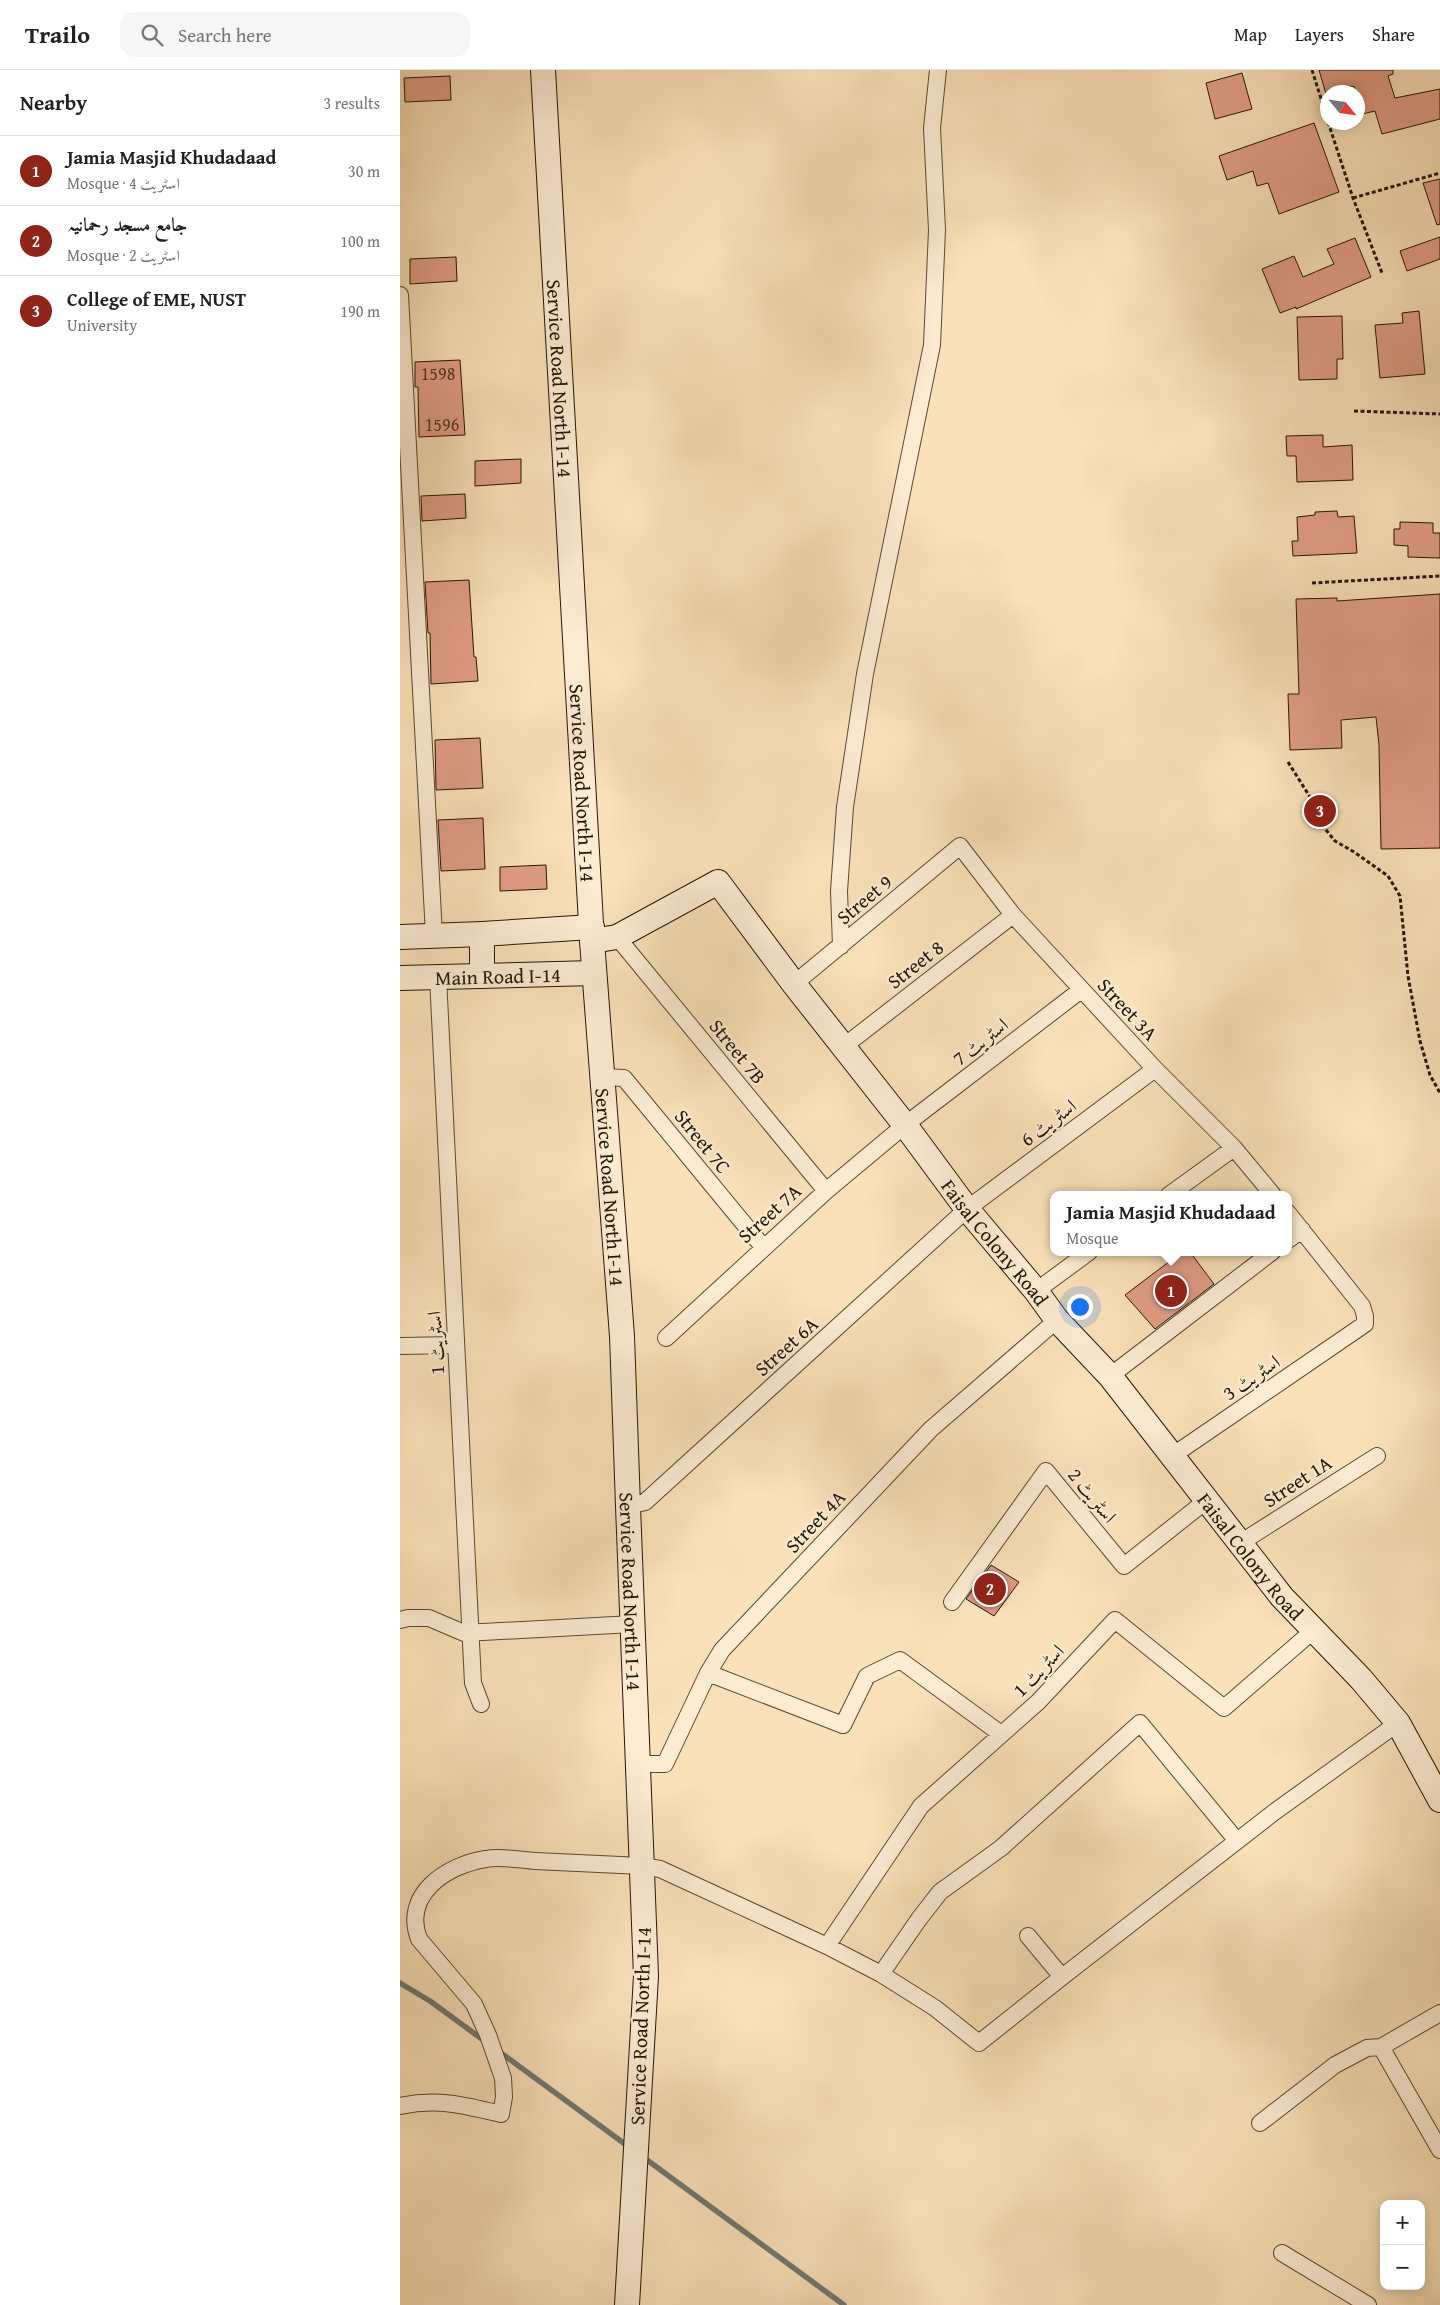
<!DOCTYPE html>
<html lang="en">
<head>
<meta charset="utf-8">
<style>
	body { margin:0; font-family:"Gentium Book Plus",Amiri,serif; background:#f6f6f6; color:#202124 }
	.controls { position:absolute; right:15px; bottom:15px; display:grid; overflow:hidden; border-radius:10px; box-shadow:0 2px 12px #0003 }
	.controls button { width:45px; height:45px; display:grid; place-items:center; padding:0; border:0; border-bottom:1px solid #e0e0e0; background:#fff; color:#202124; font:25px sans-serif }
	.compass { position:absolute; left:920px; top:15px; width:45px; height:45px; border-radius:50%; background:#fff; box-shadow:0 2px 12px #0003; rotate:119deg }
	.you { position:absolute; left:679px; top:1236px; width:18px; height:18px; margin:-12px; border:4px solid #fff; border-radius:50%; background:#1a73e8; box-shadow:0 0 0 8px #1a73e833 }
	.badge { display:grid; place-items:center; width:32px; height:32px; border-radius:50%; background:#8f2418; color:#fff; font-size:16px; font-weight:700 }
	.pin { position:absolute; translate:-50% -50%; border:2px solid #fff; box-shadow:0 1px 5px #0006 }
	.popup { position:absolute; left:650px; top:1121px; width:242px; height:65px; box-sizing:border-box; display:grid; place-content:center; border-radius:10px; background:#fff; filter:drop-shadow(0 1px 4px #0005); font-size:16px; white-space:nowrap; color:#757577 }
	.popup b { font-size:19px; color:#202124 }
	.popup::after { content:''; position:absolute; left:50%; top:100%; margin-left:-10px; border:10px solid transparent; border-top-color:#fff }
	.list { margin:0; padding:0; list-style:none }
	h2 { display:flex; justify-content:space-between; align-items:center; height:65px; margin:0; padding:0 20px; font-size:21px }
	h2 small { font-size:16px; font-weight:400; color:#757577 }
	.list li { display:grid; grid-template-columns:32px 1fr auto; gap:15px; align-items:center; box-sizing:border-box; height:70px; padding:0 20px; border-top:1px solid #e0e0e0 }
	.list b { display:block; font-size:19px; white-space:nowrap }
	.list p { margin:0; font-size:16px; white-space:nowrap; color:#757577 }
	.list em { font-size:16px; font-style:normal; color:#757577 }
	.icon { flex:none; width:28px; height:28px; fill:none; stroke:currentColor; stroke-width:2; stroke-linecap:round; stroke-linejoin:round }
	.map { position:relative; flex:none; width:1040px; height:2235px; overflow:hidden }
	header { display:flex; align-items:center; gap:30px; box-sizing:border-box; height:70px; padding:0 25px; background:#fff; border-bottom:1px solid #e0e0e0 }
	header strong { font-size:24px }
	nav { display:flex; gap:28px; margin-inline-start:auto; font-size:18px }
	.search { width:350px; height:45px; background:#f6f6f6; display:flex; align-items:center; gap:12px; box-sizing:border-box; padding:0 18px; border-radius:15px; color:#757577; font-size:19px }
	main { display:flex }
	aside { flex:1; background:#fff }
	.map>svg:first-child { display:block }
</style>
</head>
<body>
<header>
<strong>Trailo</strong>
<div class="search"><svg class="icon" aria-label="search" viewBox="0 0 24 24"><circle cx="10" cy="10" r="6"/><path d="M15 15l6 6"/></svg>Search here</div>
<nav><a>Map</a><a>Layers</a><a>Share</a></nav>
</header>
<main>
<aside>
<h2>Nearby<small>3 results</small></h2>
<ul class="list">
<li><span class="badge">1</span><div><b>Jamia Masjid Khudadaad</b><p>Mosque · اسٹریٹ 4</p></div><em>30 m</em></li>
<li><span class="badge">2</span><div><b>جامع مسجد رحمانیہ</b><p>Mosque · اسٹریٹ 2</p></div><em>100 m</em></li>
<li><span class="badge">3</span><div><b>College of EME, NUST</b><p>University</p></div><em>190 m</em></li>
</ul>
</aside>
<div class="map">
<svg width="1040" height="2235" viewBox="0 0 1040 2235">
	<rect width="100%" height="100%" fill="#fae1ba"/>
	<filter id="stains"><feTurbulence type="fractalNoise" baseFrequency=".004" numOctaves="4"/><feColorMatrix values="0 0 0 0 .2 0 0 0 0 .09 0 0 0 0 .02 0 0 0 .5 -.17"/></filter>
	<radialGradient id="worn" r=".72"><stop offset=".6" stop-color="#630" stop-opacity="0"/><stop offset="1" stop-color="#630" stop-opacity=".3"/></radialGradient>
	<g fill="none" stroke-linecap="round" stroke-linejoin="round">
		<!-- stream -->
		<path stroke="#6f7971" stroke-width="5.5" d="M 0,1913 L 30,1931 L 86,1972
			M 97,1980 L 229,2077
			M 243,2087 L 444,2235"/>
	</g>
	<!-- building -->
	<path fill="#e19d88" stroke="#241605" d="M 919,0 L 993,0 L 993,4 L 988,6 L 995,28 L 1040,19 L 1040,49 L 982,64 L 975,41 L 962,44 L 954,16 L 926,24 Z
		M 842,3 L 852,39 L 815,49 L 806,13 Z
		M 50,6 L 51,30 L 5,32 L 4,8 Z
		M 914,53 L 939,122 L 879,144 L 868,113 L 857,116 L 853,101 L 827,110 L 819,86 Z
		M 1040,109 L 1040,154 L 1037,155 L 1023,113 Z
		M 1040,167 L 1040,189 L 1007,201 L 1000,181 Z
		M 955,168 L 971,207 L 896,239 L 896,237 L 880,243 L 862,199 L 894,186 L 903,207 L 934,194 L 927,179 Z
		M 56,187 L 57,211 L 10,214 L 10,189 Z
		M 1019,241 L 1025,304 L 980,308 L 975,255 L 1003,253 L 1002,243 Z
		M 942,246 L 943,289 L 937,289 L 937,309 L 899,310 L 897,247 Z
		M 60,290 L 65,365 L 19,367 L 18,317 L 15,317 L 15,292 Z
		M 923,365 L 923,377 L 952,375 L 953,410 L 897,412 L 896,386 L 887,386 L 886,366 Z
		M 121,389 L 121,413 L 75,416 L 75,391 Z
		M 65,424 L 66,448 L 22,451 L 21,426 Z
		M 937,441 L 938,447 L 954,446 L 957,483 L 893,486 L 892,471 L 898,471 L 897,447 L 915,445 L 915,442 Z
		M 1000,452 L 1033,453 L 1033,463 L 1040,463 L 1040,488 L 1008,487 L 1008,476 L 994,475 L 994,459 L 1000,459 Z
		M 69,510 L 74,587 L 76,587 L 78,611 L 31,614 L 30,563 L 28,563 L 25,512 Z
		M 1040,524 L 1040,778 L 981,779 L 979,675 L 976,647 L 941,650 L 942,678 L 890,680 L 888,624 L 899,624 L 896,529 L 937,528 L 937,531 Z
		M 80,668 L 83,718 L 36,720 L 35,670 Z
		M 83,748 L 85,799 L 41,801 L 38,750 Z
		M 146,795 L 147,819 L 100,821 L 100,797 Z
		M 782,1182 L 790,1182 L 814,1214 L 755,1259 L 725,1225 Z
		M 591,1495 L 619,1512 L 594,1546 L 566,1529 Z"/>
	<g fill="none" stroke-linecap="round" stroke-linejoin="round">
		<defs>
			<path id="street" d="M 0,225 L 34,865
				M 217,867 L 426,1121
				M 441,876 L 439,821 L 445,737 L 465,604 L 532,275 L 537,160 L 532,58 L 538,0
				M 38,907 L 73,1613 L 81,1634
				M 394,914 L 560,776 L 613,845 L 755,999 L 834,1078 L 873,1125
				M 443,977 L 613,845
				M 203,1007 L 224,1008 L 363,1177
				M 769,1125 L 834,1078
				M 888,1170 L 902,1160
				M 636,1221 L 689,1182
				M 266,1268 L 426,1121 L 505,1055 L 681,920
				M 0,1276 L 56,1275
				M 710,1306 L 872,1182
				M 772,1386 L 965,1254 L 965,1246 L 962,1236 L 888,1143
				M 228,1436 L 245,1432 L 567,1139 L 755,999
				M 840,1473 L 977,1386
				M 552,1532 L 646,1401 L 724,1496 L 807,1430
				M 0,1550 L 8,1548 L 29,1548 L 64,1563 L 233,1554
				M 308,1603 L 443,1655 L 467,1606 L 500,1590 L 601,1664
				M 238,1694 L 265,1694 L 308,1603 L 322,1580 L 531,1359 L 657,1250
				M 628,1866 L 662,1907 L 873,1743 L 998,1653
				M 427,1876 L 521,1736 L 638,1632 L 715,1550 L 824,1638 L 914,1560
				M 662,1907 L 579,1973 L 535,1938 L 481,1904 L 519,1849 L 540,1822 L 601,1778 L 740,1653 L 837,1771
				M 981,1977 L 1040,2080
				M 0,2036 C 38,2028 64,2035 101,2044 L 104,2027 L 103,2008 L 88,1965 L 74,1934 L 19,1869 C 2,1825 46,1795 86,1789 C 101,1786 120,1790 135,1791 C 171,1793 206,1794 242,1796 L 260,1799 L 427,1876 L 481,1904
				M 860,2053 L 935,1995 L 967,1978 L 981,1977 L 1040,1943
				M 882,2183 L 968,2235"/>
			<g id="secondary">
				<path id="s1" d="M 143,0 L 192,871 L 222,1266 L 228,1436 L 246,1906 L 227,2235"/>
				<path d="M 82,864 L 82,906"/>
				<path d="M 0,867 L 82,864 L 192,857"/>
				<path id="s2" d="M 192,871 L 217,867 L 318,812 L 394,914 L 505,1055 L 567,1139 L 636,1221 L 657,1250 L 710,1306 L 882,1527 L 961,1609 L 998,1653 L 1040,1730"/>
				<path id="s3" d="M 0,908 L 194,903"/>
			</g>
		</defs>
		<!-- street casing -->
		<use href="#street" stroke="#5a4932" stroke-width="18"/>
		<!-- secondary casing -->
		<use href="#secondary" stroke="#241605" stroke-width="26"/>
		<!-- path -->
		<path stroke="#241605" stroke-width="3" stroke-dasharray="4 2.5" stroke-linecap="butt" d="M 912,0 L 928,51
			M 928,52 L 953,128 L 982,203
			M 953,128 L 1040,103
			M 954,341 L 1040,344
			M 912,513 L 1040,506
			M 888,692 L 910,727 L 922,755 L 935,771 L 954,782 L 988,806 L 1000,826 L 1008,906 L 1020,971 L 1030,1005 L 1040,1023"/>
		<!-- street -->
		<use href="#street" stroke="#fcecd2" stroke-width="16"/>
		<!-- secondary -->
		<use href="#secondary" stroke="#fcecd2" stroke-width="24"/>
	</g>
	<g text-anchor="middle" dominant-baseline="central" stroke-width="4.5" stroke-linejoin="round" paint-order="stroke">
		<!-- number labels -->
		<g font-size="18" fill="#533826">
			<text x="38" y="303">1598</text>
			<text x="42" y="354">1596</text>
		</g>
		<!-- street labels -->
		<g font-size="20" fill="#241605" stroke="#fcecd2">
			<text stroke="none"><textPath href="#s1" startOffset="309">Service Road North I-14</textPath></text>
			<text stroke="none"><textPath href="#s1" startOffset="714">Service Road North I-14</textPath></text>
			<text transform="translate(464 829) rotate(-40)">Street 9</text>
			<text transform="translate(515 894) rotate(-38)">Street 8</text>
			<text stroke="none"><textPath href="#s3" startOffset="98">Main Road I-14</textPath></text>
			<text transform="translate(728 939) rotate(47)">Street 3A</text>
			<text transform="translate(580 971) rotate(-38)">اسٹریٹ 7</text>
			<text transform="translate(338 981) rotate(51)">Street 7B</text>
			<text transform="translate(648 1052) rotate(-37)">اسٹریٹ 6</text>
			<text transform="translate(303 1071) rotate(51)">Street 7C</text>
			<text stroke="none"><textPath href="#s1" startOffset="1119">Service Road North I-14</textPath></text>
			<text transform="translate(369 1143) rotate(-42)">Street 7A</text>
			<text stroke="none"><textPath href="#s2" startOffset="595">Faisal Colony Road</textPath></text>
			<text transform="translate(35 1273) rotate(-93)">اسٹریٹ 1</text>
			<text transform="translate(386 1276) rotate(-42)">Street 6A</text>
			<text transform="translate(851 1307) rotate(-34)">اسٹریٹ 3</text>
			<text transform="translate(897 1411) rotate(-33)">Street 1A</text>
			<text transform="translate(693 1425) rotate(51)">اسٹریٹ 2</text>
			<text transform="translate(415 1451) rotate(-47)">Street 4A</text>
			<text stroke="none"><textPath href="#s2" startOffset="1000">Faisal Colony Road</textPath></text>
			<text stroke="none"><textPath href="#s1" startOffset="1524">Service Road North I-14</textPath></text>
			<text transform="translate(638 1600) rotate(-46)">اسٹریٹ 1</text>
			<text transform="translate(240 1956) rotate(-88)">Service Road North I-14</text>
		</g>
	</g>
	<rect width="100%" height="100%" filter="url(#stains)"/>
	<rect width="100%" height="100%" fill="url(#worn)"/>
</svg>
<div class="controls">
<button>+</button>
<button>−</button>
</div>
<svg class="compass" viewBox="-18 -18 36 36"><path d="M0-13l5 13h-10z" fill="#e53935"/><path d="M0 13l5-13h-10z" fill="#757577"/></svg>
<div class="you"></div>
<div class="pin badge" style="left:771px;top:1221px">1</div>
<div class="popup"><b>Jamia Masjid Khudadaad</b>Mosque</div>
<div class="pin badge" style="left:590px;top:1519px">2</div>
<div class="pin badge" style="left:920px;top:741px">3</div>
</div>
</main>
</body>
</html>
